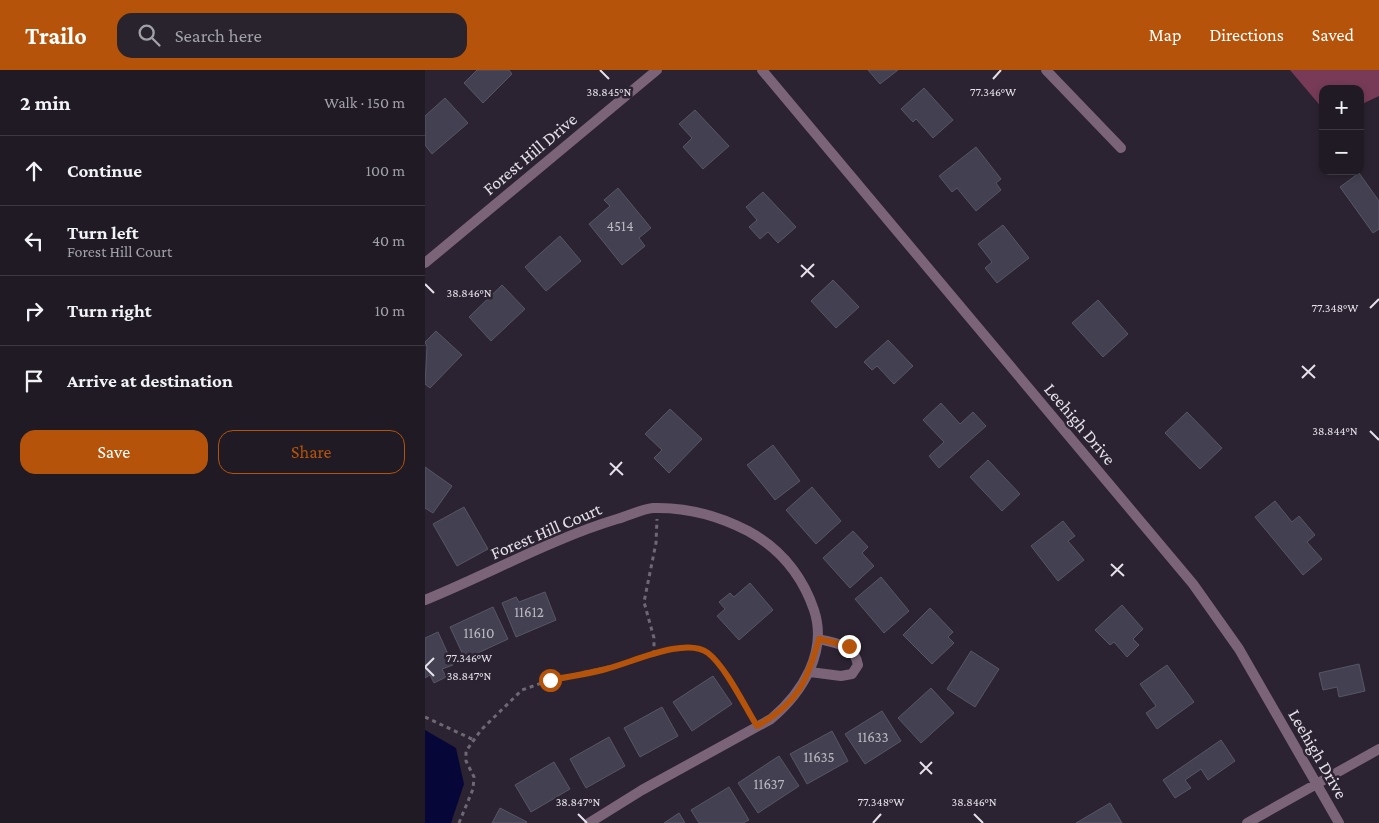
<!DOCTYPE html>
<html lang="en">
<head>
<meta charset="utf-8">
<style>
	body { margin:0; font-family:"Crimson Pro",serif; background:#28232d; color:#f1f3f6 }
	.controls { position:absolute; right:15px; top:15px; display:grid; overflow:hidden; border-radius:10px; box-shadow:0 2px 8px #0003 }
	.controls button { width:45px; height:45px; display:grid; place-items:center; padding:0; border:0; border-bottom:1px solid #3d3842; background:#201a25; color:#f1f3f6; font:25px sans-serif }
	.stop { position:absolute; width:15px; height:15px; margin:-11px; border:4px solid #b45309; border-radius:50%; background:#fff }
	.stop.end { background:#b45309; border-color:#fff; box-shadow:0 1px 5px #0008 }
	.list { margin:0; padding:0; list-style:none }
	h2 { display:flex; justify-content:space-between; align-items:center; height:65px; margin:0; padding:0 20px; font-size:21px }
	h2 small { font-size:16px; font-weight:400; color:#a2a1a7 }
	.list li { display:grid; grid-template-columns:32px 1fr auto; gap:15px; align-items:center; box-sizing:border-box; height:70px; padding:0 20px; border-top:1px solid #3d3842 }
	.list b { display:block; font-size:19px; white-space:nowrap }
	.list p { margin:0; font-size:16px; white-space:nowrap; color:#a2a1a7 }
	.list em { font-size:16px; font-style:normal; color:#a2a1a7 }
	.actions { display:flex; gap:10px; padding:15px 20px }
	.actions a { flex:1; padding:11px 0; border:1px solid #b45309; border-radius:15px; text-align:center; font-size:18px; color:#b45309 }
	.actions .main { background:#b45309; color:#fff }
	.icon { flex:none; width:28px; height:28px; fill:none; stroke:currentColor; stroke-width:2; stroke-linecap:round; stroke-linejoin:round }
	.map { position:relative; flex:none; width:954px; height:753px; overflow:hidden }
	header { display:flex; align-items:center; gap:30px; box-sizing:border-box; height:70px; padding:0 25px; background:#b45309; color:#fff }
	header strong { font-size:24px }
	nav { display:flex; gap:28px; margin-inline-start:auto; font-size:18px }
	.search { width:350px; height:45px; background:#28232d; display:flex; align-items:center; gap:12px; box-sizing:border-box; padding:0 18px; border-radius:15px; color:#a2a1a7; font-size:19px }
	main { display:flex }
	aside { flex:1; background:#201a25 }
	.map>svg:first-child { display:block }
</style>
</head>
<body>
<header>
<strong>Trailo</strong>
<div class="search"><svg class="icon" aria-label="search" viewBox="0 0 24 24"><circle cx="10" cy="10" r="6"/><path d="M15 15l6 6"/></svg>Search here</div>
<nav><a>Map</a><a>Directions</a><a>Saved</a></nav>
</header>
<main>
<aside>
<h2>2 min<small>Walk · 150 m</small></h2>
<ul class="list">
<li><svg class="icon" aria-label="ahead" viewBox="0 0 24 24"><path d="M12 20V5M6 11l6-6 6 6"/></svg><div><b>Continue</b></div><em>100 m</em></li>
<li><svg class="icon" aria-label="left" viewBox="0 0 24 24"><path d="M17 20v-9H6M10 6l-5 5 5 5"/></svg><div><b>Turn left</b><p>Forest Hill Court</p></div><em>40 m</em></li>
<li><svg class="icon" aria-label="right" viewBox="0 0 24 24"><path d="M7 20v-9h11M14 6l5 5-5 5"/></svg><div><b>Turn right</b></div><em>10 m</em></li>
<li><svg class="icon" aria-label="arrive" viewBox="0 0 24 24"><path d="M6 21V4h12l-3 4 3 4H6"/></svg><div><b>Arrive at destination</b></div></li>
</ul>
<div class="actions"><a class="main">Save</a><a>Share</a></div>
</aside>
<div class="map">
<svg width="954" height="753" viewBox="0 0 954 753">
	<rect width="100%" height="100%" fill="#2b2331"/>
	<!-- forest -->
	<path fill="#773b58" d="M 865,0 L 954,0 L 954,26 L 935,35 L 935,19 L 898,19 L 898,39 Z"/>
	<!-- water -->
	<path fill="#060738" d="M 0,660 L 31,678 L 39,714 L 26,753 L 0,753 Z"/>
	<!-- building -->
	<path fill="#434151" stroke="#585566" d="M 52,0 L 84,0 L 87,4 L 58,33 L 39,13 Z
		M 443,0 L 473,0 L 455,14 Z
		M 499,18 L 528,50 L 508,68 L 491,49 L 488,52 L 476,39 Z
		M 20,28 L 43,53 L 7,84 L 0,75 L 0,46 Z
		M 270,40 L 304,76 L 278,99 L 258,77 L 267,68 L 254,54 Z
		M 551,77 L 576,109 L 571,113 L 576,120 L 551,141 L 532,118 L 527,122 L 514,106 Z
		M 934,103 L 954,131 L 954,159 L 948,163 L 915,117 Z
		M 193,118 L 226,158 L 214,168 L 220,176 L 197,195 L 164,154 L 185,136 L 179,130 Z
		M 338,122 L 371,157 L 353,173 L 343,162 L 335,169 L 324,157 L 332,150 L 321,137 Z
		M 578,155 L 604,188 L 572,213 L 560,198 L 567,192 L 553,174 Z
		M 135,166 L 156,191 L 121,221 L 100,197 Z
		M 408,210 L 434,237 L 411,258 L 386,231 Z
		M 77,215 L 100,239 L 66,271 L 44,247 Z
		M 673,230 L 703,264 L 678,287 L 647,253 Z
		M 11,261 L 37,285 L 5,318 L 0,314 L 2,277 L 0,272 Z
		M 463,270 L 488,296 L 469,314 L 452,296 L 447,300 L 439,292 Z
		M 516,333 L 535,354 L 548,342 L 561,356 L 514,398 L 504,386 L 519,372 L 498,350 Z
		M 245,339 L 277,369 L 244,403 L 229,388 L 237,380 L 220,364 Z
		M 762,342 L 797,378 L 775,399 L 740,363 Z
		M 348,375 L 375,411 L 350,430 L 322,395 Z
		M 563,390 L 595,424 L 577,441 L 545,407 Z
		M 0,397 L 27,416 L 8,443 L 0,438 Z
		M 387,417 L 416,451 L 391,474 L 361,440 Z
		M 850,431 L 867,452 L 874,446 L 890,465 L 882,472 L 897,489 L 878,505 L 830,447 Z
		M 39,437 L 63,479 L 32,496 L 8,454 Z
		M 638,451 L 650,466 L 643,471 L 659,490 L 633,511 L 606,476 Z
		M 428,461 L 443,477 L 437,483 L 449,496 L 425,518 L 398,488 Z
		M 456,507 L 484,541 L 459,563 L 430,529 Z
		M 325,513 L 348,540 L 314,570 L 292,546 L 300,539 L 294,532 L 305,523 L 309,527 Z
		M 120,522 L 131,550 L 91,567 L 77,533 L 91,527 L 94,532 Z
		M 697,535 L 718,559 L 708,569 L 714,575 L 702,587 L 689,572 L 685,575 L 670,560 Z
		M 68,537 L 83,569 L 40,589 L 25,557 Z
		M 505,538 L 528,562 L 523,567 L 529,573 L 507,594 L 478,565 Z
		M 13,562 L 28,595 L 17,599 L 21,607 L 9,613 L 5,605 L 0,608 L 0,568 Z
		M 546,581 L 574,599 L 550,637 L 522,619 Z
		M 934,594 L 940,621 L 914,627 L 912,617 L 898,620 L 894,603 Z
		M 742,595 L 769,632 L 732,659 L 721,643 L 731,636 L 715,614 Z
		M 288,606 L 307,634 L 267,661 L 248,632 Z
		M 506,618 L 529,643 L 496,673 L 473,648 Z
		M 237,637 L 253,666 L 215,687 L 199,658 Z
		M 457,641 L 476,671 L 440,694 L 420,664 Z
		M 407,661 L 423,691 L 382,714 L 365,684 Z
		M 184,667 L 200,696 L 161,718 L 145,689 Z
		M 796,670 L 810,691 L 783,710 L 776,699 L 760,710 L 766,718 L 750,728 L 738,710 Z
		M 354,686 L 374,716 L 333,743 L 313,713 Z
		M 129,692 L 145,719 L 106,742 L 90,715 Z
		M 304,717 L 324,750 L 318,753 L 274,753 L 266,740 Z
		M 685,733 L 697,753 L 651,753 Z
		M 75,738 L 102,752 L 101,753 L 67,753 Z
		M 254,743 L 260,753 L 239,753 Z"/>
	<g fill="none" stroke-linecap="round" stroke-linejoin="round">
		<!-- path -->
		<path stroke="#6e6774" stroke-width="3" stroke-dasharray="4 4" stroke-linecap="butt" d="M 229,583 C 239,581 253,577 264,577 C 295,579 312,624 326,647
			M 0,647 L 49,670
			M 34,753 L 48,719 L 49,707 L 41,691 L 41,681 L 56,660 L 97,620 L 125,610 L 206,592 L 229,583 L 229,568 L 219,532 L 231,473 L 232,449"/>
		<!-- street -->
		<path stroke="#7b6478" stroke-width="10" d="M 337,0 L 768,514 L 814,579 L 914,753
			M 621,0 L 696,78
			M 0,193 L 232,0
			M 0,530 C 64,504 126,469 192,449 C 203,446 217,439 228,438 C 261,437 294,446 323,461 C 356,479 377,505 389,540 C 403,582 377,623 346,649 L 217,720 L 164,753
			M 385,602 L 416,606 L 427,604 L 433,595 C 429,574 412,574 394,569
			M 822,753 L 954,679"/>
	</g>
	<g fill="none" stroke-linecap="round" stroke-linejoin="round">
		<!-- route -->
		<path stroke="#b45309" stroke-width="6" d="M 125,610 C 143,607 162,604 181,599 C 206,593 261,566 283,583 C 301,597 320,637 332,656 C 372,634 382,612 394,569 L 424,576"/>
	</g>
	<!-- ticks -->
	<path fill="none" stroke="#e5e0e9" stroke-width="2" d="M 175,0 L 184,9M 568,9 L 576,0M 376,195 L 389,207M 376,207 L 389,194M 0,214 L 9,223M 945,238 L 954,229M 877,296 L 890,308M 877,308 L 890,295M 945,361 L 954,370M 185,393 L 198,405M 185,405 L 197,392M 686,494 L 699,506M 686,506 L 698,494M 0,597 L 9,588M 0,597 L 9,606M 495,692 L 507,704M 495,704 L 507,692M 153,744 L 162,753M 549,744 L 558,753M 448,753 L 456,744"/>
	<g text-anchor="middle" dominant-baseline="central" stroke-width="5" stroke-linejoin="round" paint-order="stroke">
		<!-- number labels -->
		<g font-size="15" fill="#bcb8c3">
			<text x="195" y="156">4514</text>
			<text x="104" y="542">11612</text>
			<text x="54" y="563">11610</text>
			<text x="448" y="667">11633</text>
			<text x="394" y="687">11635</text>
			<text x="344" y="714">11637</text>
		</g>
		<!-- street labels -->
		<g font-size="18" fill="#e5e0e9" stroke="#2b2331">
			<text transform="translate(105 84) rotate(-40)">Forest Hill Drive</text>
			<text transform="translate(655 354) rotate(50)">Leehigh Drive</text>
			<text transform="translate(121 461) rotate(-23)">Forest Hill Court</text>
			<text transform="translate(893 684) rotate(60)">Leehigh Drive</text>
		</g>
	</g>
	<g font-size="12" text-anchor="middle" fill="#e5e0e9" stroke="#2b2331" stroke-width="5" stroke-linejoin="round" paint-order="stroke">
		<text x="184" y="26">38.845°N</text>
		<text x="568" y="26">77.346°W</text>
		<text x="44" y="227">38.846°N</text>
		<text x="910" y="242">77.348°W</text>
		<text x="910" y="365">38.844°N</text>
		<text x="44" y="592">77.346°W</text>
		<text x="44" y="610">38.847°N</text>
		<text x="456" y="736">77.348°W</text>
		<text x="153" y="736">38.847°N</text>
		<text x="549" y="736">38.846°N</text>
	</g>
</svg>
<div class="controls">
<button>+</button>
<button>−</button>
</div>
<div class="stop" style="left:125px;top:610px"></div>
<div class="stop end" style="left:424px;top:576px"></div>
</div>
</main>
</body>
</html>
